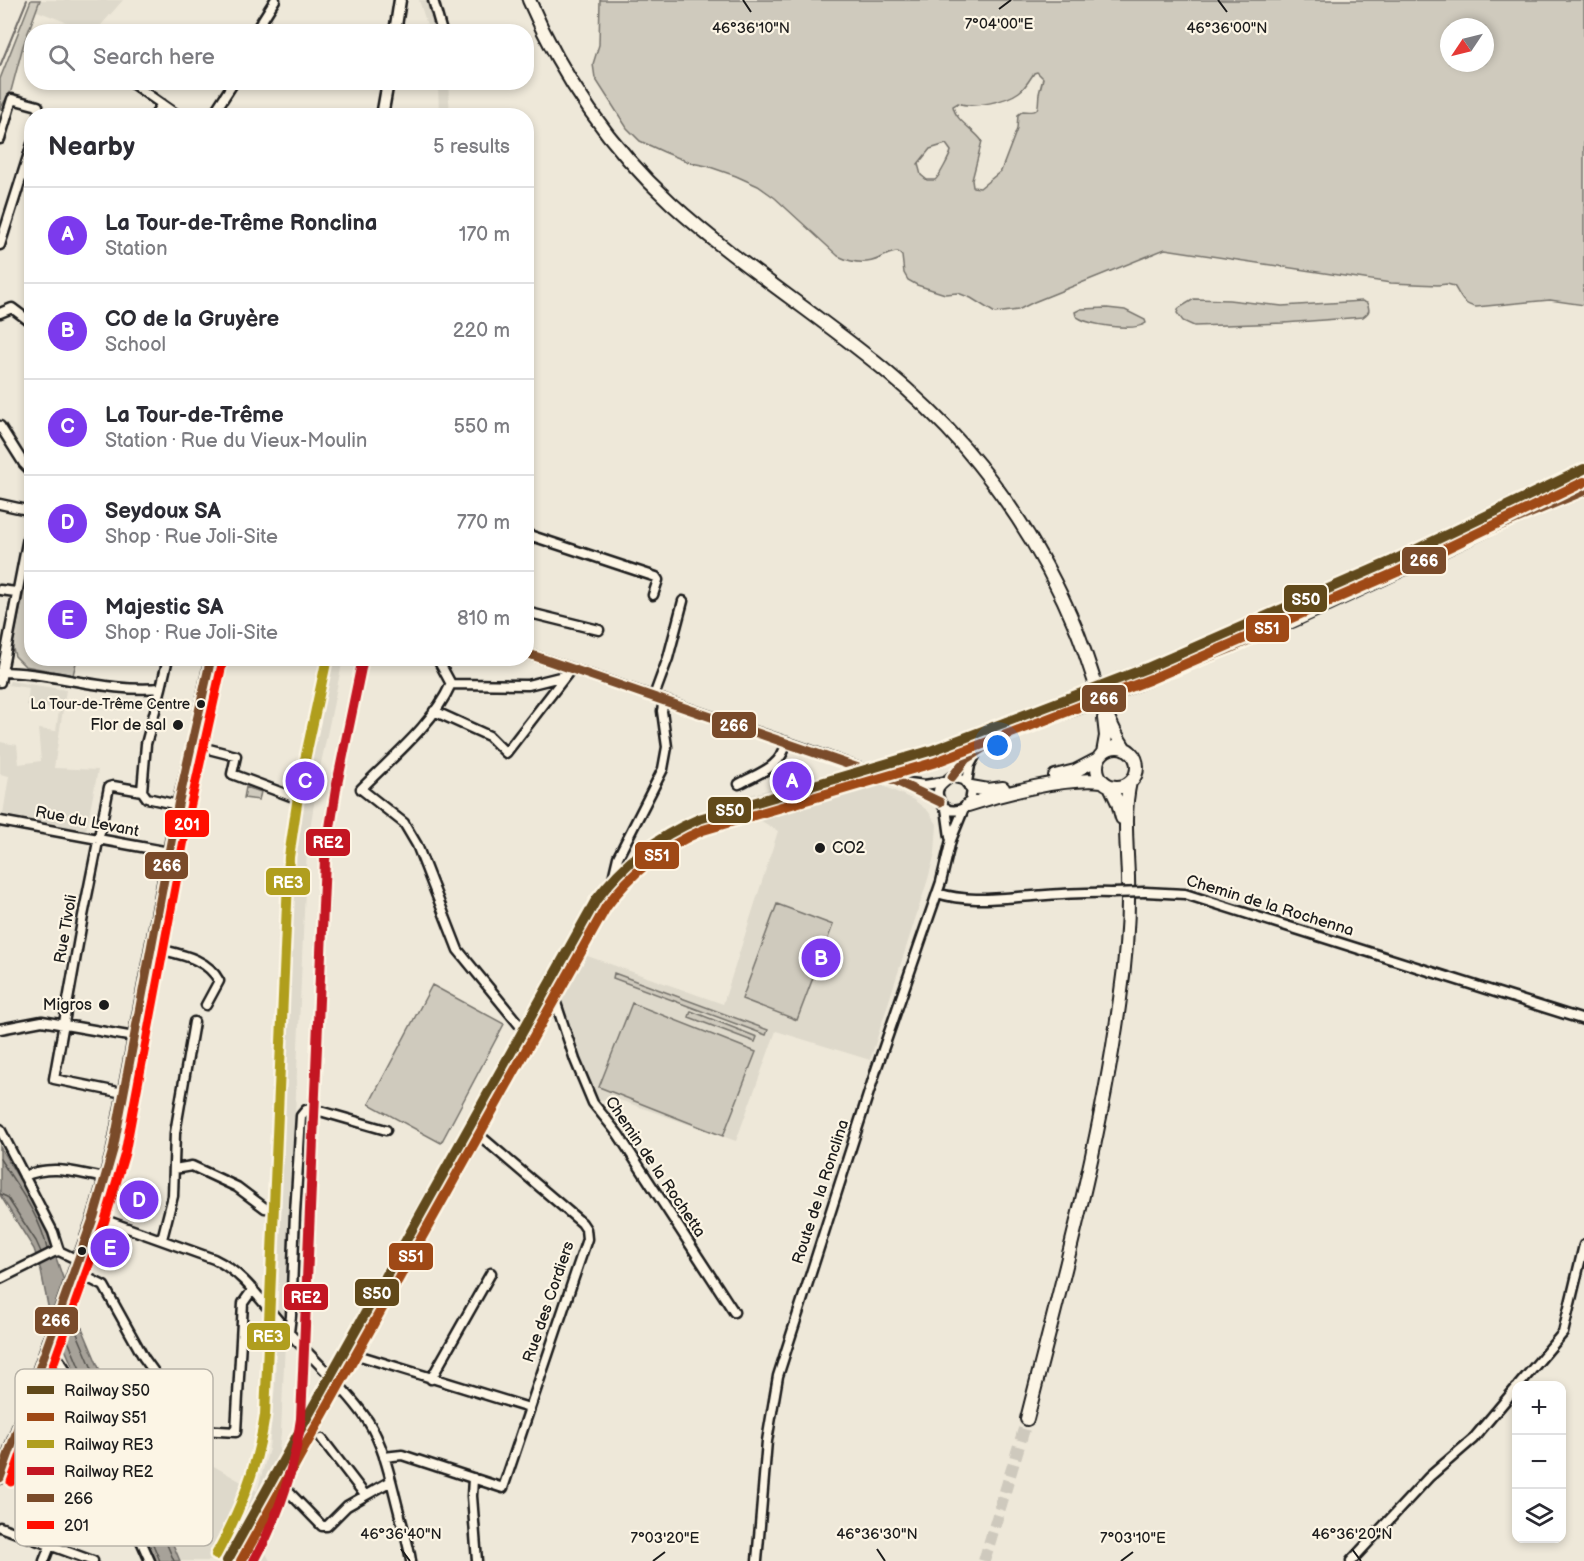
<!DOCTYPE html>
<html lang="en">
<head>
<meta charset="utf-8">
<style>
	body { margin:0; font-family:"Balsamiq Sans",sans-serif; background:#f7f7f7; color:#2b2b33 }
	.controls { position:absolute; right:18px; bottom:18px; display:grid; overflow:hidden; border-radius:12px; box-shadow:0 3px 9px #0003 }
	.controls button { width:54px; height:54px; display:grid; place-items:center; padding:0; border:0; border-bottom:2px solid #e1e1e2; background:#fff; color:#2b2b33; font:30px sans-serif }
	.compass { position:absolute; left:1440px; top:18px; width:54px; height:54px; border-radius:50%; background:#fff; box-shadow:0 3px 9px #0003; rotate:235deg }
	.you { position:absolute; left:998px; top:746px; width:21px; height:21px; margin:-15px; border:4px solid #fff; border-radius:50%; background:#1a73e8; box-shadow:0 0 0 9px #1a73e833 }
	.badge { display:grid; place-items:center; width:39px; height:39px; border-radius:50%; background:#7c3aed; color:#fff; font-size:20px; font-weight:700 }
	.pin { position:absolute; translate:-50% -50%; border:3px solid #fff; box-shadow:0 2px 6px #0006 }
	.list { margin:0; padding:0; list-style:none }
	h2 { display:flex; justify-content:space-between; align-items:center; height:78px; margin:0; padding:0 24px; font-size:26px }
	h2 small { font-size:20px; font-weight:400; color:#7c7c81 }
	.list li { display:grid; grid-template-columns:39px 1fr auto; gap:18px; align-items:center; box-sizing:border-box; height:96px; padding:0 24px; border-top:2px solid #e1e1e2 }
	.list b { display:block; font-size:22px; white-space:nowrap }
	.list p { margin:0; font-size:20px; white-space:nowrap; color:#7c7c81 }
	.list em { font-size:20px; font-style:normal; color:#7c7c81 }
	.icon { flex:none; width:33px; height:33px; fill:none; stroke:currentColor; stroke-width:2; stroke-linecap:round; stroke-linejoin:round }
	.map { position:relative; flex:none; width:1584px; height:1561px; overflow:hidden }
	.search { position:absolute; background:#fff; box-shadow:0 3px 9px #0003; left:24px; top:24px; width:510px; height:66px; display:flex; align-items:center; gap:15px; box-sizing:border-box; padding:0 21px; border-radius:24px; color:#7c7c81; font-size:22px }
	.panel { position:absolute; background:#fff; box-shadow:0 3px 9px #0003; left:24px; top:108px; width:510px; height:558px; border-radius:24px }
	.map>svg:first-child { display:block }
</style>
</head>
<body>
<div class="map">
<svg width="1584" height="1561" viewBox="0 0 1584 1561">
	<rect width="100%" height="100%" fill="#eee8d9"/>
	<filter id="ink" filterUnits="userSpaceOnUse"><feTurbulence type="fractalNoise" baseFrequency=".0167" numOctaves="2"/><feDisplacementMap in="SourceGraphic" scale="12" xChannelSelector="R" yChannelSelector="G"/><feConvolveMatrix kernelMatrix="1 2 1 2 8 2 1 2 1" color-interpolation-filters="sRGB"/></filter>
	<g filter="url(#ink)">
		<!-- built -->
		<path fill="#ded9cb" d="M 41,0 L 123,0 L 95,32 L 89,31 L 37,11 Z
			M 419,0 L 429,0 L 438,31 L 429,31 Z
			M 438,83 L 448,83 L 450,115 L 439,115 Z
			M 1584,464 L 1584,475 L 1314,603 L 1217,646 L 1124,683 L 1120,670 L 1167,655 L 1296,601 Z
			M 333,659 L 343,659 L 319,773 L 308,841 L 306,867 L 281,1432 L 279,1451 L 281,1452 L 594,896 L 606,875 L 623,859 L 645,841 L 687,817 L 740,801 L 740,798 L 790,783 L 790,781 L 807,776 L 813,779 L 900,758 L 933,747 L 1078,689 L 1081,698 L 931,754 L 864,777 L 914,800 L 928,811 L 937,824 L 935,853 L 928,879 L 870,1060 L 776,1031 L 736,1141 L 614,1098 L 591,1101 L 554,997 L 576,952 L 723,1004 L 778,831 L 746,812 L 688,831 L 659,844 L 633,861 L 604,894 L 351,1353 L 277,1483 L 254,1530 L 270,1561 L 180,1561 L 143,1474 L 186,1450 L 257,1491 L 269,1449 L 275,1385 L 294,870 L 302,803 Z
			M 10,681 L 66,690 L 54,768 L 98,770 L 86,831 L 3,814 L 9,776 L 0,774 L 0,742 L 17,745 L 19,764 L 41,761 L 38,729 L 56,731 L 59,710 L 27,705 L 29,688 L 8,685 Z"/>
		<!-- green -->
		<path fill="#cfcabd" stroke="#76736c" stroke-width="1.5" fill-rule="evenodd" d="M 31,0 L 40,0 L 23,46 L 11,91 L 0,109 L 0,79 Z
			M 600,0 L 1584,0 L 1584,305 L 1550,300 L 1476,307 C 1462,305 1461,296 1454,286 L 1447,284 L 1438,285 L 1391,283 L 1165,249 L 1034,302 L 1018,310 L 995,313 L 971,298 L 958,293 L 945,294 L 917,285 L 908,280 L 904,273 L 902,256 L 898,252 C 891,252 887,255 880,258 C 866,265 852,263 838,256 L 775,198 L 758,186 L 736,176 L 707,166 L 691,163 L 664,152 L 640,141 L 627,128 L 595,78 L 593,64 L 599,45 ZM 1449,27 L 1485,27 L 1485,63 L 1449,63 ZM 1037,72 L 1043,78 C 1042,83 1040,89 1039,94 C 1037,108 1042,113 1023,111 L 1018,115 L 1017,129 L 1001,171 L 980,188 L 973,187 L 972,180 L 982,141 C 973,128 956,122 953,106 L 958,103 C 972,109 1007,101 1019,92 C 1025,88 1030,79 1034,73 ZM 946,144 L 951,151 C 950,156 939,177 935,180 L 927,180 L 921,175 L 918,164 L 930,149 Z
			M 1194,299 L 1229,300 L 1282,306 L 1362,301 L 1367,303 C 1370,310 1370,312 1363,317 L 1284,323 L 1194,326 L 1183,321 L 1177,313 L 1179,308 Z
			M 1107,308 L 1125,310 L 1145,320 L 1146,323 C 1134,332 1086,325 1076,316 L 1075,312 L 1081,309 Z
			M 24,591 L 31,592 L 32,658 L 77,659 L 73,675 L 25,666 L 15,656 L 12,646 Z
			M 246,787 L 261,792 L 259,800 L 244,798 Z
			M 777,904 L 833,925 L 797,1020 L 742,999 Z
			M 614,973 L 768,1030 L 766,1035 L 613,978 Z
			M 432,985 L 504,1024 L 441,1143 L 369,1104 Z
			M 632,1003 L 756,1052 L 723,1136 L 599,1087 Z
			M 691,1011 L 757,1037 L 755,1042 L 689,1017 Z"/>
		<!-- water -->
		<path fill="#a7a299" stroke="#6f6c67" stroke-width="1.5" d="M 0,1147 L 33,1202 L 50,1235 L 54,1252 L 72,1304 L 180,1561 L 155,1561 L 49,1311 L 41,1271 L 34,1249 L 0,1195 Z"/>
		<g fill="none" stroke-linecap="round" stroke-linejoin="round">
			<!-- shore -->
			<path stroke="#54524e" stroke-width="1.5" d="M 0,1159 C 17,1186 41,1217 47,1249
				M 0,1194 L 7,1197 L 36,1241 L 41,1252
				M 67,1310 L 174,1561
				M 62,1326 L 160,1561"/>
			<!-- stream -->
			<path stroke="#6f6c67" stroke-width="2" d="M 0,66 L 27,0"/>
			<!-- highway-tunnel -->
			<path stroke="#cec9bd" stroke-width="12" stroke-dasharray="12 6" stroke-linecap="butt" d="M 984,1561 L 1027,1419"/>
			<defs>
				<path id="minor" d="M 433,0 L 442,32
					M 255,32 L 275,0
					M 130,82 L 179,116
					M 154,116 L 162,104
					M 212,116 L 234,82
					M 0,139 L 12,99 L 38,106 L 40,116
					M 0,245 L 32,144
					M 0,313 L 12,308 L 32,323
					M 0,426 L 24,464 L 32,472
					M 0,504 L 32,511
					M 526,534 L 656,577 L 658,580 L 653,595
					M 526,548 L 530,535
					M 0,590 L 16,592
					M 526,612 L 599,630
					M 526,653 L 809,750 L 896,781 L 940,802
					M 437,658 L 451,684 C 432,726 392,757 361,789 L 404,823 L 417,845 L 458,950 L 521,1027 L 535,1027 C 546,1018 551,1011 554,997
					M 0,672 C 54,672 106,693 161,688 L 168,658
					M 0,682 L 32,517
					M 451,684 L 528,685 L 564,676
					M 1117,694 L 1293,622 L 1490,530 L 1584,491
					M 654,696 L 668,658 L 683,601
					M 664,700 L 662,711 L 667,747 L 663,769 L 618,857 L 610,891 L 563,977 L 554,997 L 575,1060 L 593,1103 L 618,1134 L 734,1312
					M 434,711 L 489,736 L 506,753 L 571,669
					M 193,745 L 236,756 L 232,774 L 296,798
					M 952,777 L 964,780 L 972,790 L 970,802 C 962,812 946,815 940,801 C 933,787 944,783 952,776 C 959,771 962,761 970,755 C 997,735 1051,720 1084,707
					M 902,782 L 925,785 L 943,782
					M 967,782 L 970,765 L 976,754
					M 739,784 C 761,772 780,768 787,742
					M 142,791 L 146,744 L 161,688
					M 946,808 L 950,837
					M 0,821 L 169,852
					M 1145,892 L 1185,894 L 1584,1020
					M 937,893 C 969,903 1000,898 1033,896 C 1059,894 1085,892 1112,893
					M 151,947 C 176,954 206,956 219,981 L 206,1005
					M 0,1029 L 42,1021 L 134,1037
					M 123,1093 L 54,1079 L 83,916 L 109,787 L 113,786 L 142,791 L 147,798 L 178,805
					M 0,1129 L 53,1232 L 59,1251
					M 478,1134 L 354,1354 L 529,1408
					M 174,1169 L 192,1166 L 237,1187 L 265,1208
					M 24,1176 C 54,1164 75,1173 106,1178
					M 94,1216 L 214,1259 C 245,1274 260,1300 282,1325 C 310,1357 344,1386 368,1421 C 385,1448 391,1482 399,1512 C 403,1528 409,1545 411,1561
					M 162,1239 L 173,1196 L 175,1133 L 194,1022
					M 74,1271 L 104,1286 L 144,1358 L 194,1427 L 201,1430 L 236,1432 L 243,1303 L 253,1289
					M 0,1279 L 54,1252 L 59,1251 L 78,1260
					M 289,1332 L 291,1316 L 295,1213 L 301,1116 L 306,1110 L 313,1109 L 386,1130
					M 46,1350 L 57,1357 L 64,1367 L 98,1445
					M 431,1379 L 491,1273
					M 1518,1386 L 1563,1333 L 1584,1245
					M 322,1439 L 365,1495
					M 384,1457 L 402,1455 L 503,1488 L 587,1239 L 586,1229 L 582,1223 L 478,1134 L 532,1040
					M 473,1478 L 472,1496 L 477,1561
					M 285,1488 L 322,1526 L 327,1526 L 347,1506 L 391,1481
					M 122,1498 L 150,1561
					M 0,1527 L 93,1561
					M 44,1561 L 50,1546
					M 757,1561 L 767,1441 L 778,1376 L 877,1067 L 941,882 L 951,840 L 964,808
					M 1351,1561 L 1429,1477 L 1473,1439 L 1516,1388"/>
				<path id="major" d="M 395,32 L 400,0
					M 382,116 L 388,82
					M 0,1478 L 94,1216 L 113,1150 L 178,805 L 193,745 L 211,658"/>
				<path id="highway" d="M 529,0 C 562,77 609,146 671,203 C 766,290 879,348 965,448 C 1011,502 1050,565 1077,631 C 1093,671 1101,713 1125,749
					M1097 767a20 20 0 1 1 40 0a20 20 0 1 1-40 0Z
					M 1103,753 L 1106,736 L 1104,718
					M 1055,776 L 1075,771 L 1098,759
					M 1110,786 L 1118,803 L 1122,818
					M 971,787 L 988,790 L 1003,788
					M 968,805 C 1003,793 1066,777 1102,781
					M 1027,1419 C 1062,1281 1101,1141 1120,999 C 1126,958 1129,918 1128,877 C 1127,845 1123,813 1130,782"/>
			</defs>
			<!-- minor casing -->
			<use href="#minor" stroke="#1c1c1c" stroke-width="13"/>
			<!-- major casing -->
			<use href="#major" stroke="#1c1c1c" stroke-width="15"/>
			<!-- highway casing -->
			<use href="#highway" stroke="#1c1c1c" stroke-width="16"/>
			<!-- minor -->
			<use href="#minor" stroke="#fcf5e5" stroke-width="8"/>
			<!-- major -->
			<use href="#major" stroke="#fcf5e5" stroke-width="10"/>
			<!-- highway -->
			<use href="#highway" stroke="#fcf5e5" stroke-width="12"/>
			<defs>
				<path id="minor-bridge" d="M 1084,707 L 1117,694
					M 1112,893 L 1145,892"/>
			</defs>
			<!-- minor-bridge casing -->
			<use href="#minor-bridge" stroke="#1c1c1c" stroke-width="13" stroke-linecap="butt"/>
			<!-- minor-bridge -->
			<use href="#minor-bridge" stroke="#fcf5e5" stroke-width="8"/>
			<defs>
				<path id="bus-1" d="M 526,653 L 896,781 L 940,802
					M 952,777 L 966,759 L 991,743 L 1232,648 L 1490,530 L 1584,491
					M 0,1478 L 94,1216 L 113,1150 L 178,805 L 211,658"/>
				<path id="bus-2" d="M 11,1482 L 105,1220 L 125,1153 L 190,808 L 223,660"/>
			</defs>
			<!-- bus-1 casing -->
			<use href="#bus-1" stroke="#fcf5e5" stroke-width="14"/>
			<!-- bus-2 casing -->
			<use href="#bus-2" stroke="#fcf5e5" stroke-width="14"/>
			<!-- bus-1 -->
			<use href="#bus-1" stroke="#7a4b2a" stroke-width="9"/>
			<!-- bus-2 -->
			<use href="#bus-2" stroke="#ff0f00" stroke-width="9"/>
			<defs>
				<path id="rail-1" d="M 227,1561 L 596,900 C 624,863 656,837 699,819 L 933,750 L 1147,668 L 1392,561 L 1584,469"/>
				<path id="rail-2" d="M 241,1561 L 606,907 C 632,871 663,847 703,830 L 936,762 L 1151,679 L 1397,572 L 1584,482"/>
				<path id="rail-3" d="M 216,1555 C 241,1510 258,1466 265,1415 L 289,857 L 300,783 L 327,658"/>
				<path id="rail-4" d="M 254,1561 C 279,1516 294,1470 301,1419 L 325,860 L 336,789 L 362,663"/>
			</defs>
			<!-- rail-1 casing -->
			<use href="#rail-1" stroke="#fcf5e5" stroke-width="15"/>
			<!-- rail-2 casing -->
			<use href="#rail-2" stroke="#fcf5e5" stroke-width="15"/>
			<!-- rail-3 casing -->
			<use href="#rail-3" stroke="#fcf5e5" stroke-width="15"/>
			<!-- rail-4 casing -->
			<use href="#rail-4" stroke="#fcf5e5" stroke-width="15"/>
			<!-- rail-1 -->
			<use href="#rail-1" stroke="#61491a" stroke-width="10"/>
			<!-- rail-2 -->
			<use href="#rail-2" stroke="#9f4916" stroke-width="10"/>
			<!-- rail-3 -->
			<use href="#rail-3" stroke="#b09e1e" stroke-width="10"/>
			<!-- rail-4 -->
			<use href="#rail-4" stroke="#c31622" stroke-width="10"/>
		</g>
	</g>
	<!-- ticks -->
	<path fill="none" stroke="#1c1c1c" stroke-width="2" d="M 743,0 L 751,12M 1218,0 L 1227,12M 999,9 L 1011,0M 401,1549 L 410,1561M 877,1549 L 885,1561M 1352,1549 L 1361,1561M 653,1561 L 665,1552M 1121,1561 L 1133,1552"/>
	<!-- markers -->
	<g fill="#1c1c1c" stroke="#fcf5e5" stroke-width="2">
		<circle cx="201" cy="704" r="5"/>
		<circle cx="178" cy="725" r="6"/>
		<circle cx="820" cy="848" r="6"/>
		<circle cx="104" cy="1005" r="6"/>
		<circle cx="82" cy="1251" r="5"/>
	</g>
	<g text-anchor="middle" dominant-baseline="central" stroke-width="4.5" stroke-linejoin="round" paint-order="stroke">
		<!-- bus labels -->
		<g font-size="14" fill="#1c1c1c" stroke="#fcf5e5" text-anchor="end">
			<text x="190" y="704">La Tour-de-Trême Centre</text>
		</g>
		<!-- poi labels -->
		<g font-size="16" fill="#1c1c1c" stroke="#fcf5e5" text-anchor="end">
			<text x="166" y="725">Flor de sal</text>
			<text x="832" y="848" text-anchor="start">CO2</text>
			<text x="92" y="1005">Migros</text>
		</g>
		<!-- street labels -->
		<g font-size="16" fill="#1c1c1c" stroke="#fcf5e5">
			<text transform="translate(87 822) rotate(11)">Rue du Levant</text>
			<text transform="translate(1270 906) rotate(17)">Chemin de la Rochenna</text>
			<text transform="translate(66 929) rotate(-80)">Rue Tivoli</text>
			<text transform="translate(655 1167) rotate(56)">Chemin de la Rochetta</text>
			<text transform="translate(821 1192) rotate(-72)">Route de la Ronclina</text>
			<text transform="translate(549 1302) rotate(-71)">Rue des Cordiers</text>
		</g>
	</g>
	<!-- legend -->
	<rect x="15" y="1369" width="198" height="177" rx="9" fill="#fcf5e5" stroke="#b9b4a9" stroke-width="1.5"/>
	<rect x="27" y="1386" width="27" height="8" fill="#61491a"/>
	<rect x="27" y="1413" width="27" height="8" fill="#9f4916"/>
	<rect x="27" y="1440" width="27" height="8" fill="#b09e1e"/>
	<rect x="27" y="1467" width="27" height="8" fill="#c31622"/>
	<rect x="27" y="1494" width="27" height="8" fill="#7a4b2a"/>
	<rect x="27" y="1521" width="27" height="8" fill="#ff0f00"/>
	<g font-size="16" fill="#1c1c1c">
		<text x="64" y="1396">Railway S50</text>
		<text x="64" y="1423">Railway S51</text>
		<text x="64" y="1450">Railway RE3</text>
		<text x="64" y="1477">Railway RE2</text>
		<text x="64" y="1504">266</text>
		<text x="64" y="1531">201</text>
	</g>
	<g font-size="15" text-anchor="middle" fill="#1c1c1c" stroke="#fcf5e5" stroke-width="4.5" stroke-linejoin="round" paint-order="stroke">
		<text x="999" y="29">7°04'00"E</text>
		<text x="751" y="33">46°36'10"N</text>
		<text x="1227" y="33">46°36'00"N</text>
		<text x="401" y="1539">46°36'40"N</text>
		<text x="877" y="1539">46°36'30"N</text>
		<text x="1352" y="1539">46°36'20"N</text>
		<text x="665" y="1543">7°03'20"E</text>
		<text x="1133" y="1543">7°03'10"E</text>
	</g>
	<g stroke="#fcf5e5" stroke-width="2">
		<rect x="1401" y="546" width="46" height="29" rx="6" fill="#7a4b2a"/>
		<rect x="1283" y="584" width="45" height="29" rx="6" fill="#61491a"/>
		<rect x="1245" y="614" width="45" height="29" rx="6" fill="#9f4916"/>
		<rect x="1081" y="684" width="46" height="29" rx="6" fill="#7a4b2a"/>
		<rect x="711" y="711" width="46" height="28" rx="6" fill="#7a4b2a"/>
		<rect x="707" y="796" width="45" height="28" rx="6" fill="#61491a"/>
		<rect x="164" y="809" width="46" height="29" rx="6" fill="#ff0f00"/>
		<rect x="305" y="828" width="46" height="29" rx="6" fill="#c31622"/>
		<rect x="634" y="841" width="46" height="29" rx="6" fill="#9f4916"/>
		<rect x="144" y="851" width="45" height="29" rx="6" fill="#7a4b2a"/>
		<rect x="265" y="867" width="46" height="29" rx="6" fill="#b09e1e"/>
		<rect x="388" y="1242" width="46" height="29" rx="6" fill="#9f4916"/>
		<rect x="354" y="1278" width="46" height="29" rx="6" fill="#61491a"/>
		<rect x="283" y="1283" width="46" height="28" rx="6" fill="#c31622"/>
		<rect x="34" y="1306" width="45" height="29" rx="6" fill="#7a4b2a"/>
		<rect x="246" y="1322" width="45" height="29" rx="6" fill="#b09e1e"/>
	</g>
	<g font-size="16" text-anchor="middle" font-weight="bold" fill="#fff">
		<text x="1424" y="566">266</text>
		<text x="1306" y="605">S50</text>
		<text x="1267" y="634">S51</text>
		<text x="1104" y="704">266</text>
		<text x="734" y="731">266</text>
		<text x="730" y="816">S50</text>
		<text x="187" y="830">201</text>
		<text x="328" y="848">RE2</text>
		<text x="657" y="861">S51</text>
		<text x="167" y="871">266</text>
		<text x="288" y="888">RE3</text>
		<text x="411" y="1262">S51</text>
		<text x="377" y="1299">S50</text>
		<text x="306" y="1303">RE2</text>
		<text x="56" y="1326">266</text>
		<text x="268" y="1342">RE3</text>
	</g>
</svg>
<div class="controls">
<button>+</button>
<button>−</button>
<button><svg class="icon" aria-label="layers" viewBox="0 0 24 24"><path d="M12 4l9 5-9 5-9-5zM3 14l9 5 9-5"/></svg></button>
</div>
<svg class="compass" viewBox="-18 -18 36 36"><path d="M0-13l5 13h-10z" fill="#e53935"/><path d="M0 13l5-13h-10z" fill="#7c7c81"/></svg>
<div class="you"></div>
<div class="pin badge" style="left:792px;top:781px">A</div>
<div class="pin badge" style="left:821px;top:958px">B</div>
<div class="pin badge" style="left:305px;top:781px">C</div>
<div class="pin badge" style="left:139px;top:1200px">D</div>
<div class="pin badge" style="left:110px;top:1248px">E</div>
<div class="search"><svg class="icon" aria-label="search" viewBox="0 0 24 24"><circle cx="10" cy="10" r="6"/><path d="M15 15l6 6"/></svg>Search here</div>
<section class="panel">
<h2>Nearby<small>5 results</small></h2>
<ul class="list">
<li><span class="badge">A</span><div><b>La Tour-de-Trême Ronclina</b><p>Station</p></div><em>170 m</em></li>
<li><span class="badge">B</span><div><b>CO de la Gruyère</b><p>School</p></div><em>220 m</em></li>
<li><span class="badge">C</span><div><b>La Tour-de-Trême</b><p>Station · Rue du Vieux-Moulin</p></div><em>550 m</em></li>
<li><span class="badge">D</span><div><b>Seydoux SA</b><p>Shop · Rue Joli-Site</p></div><em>770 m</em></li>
<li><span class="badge">E</span><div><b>Majestic SA</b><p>Shop · Rue Joli-Site</p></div><em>810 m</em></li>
</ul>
</section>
</div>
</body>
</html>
